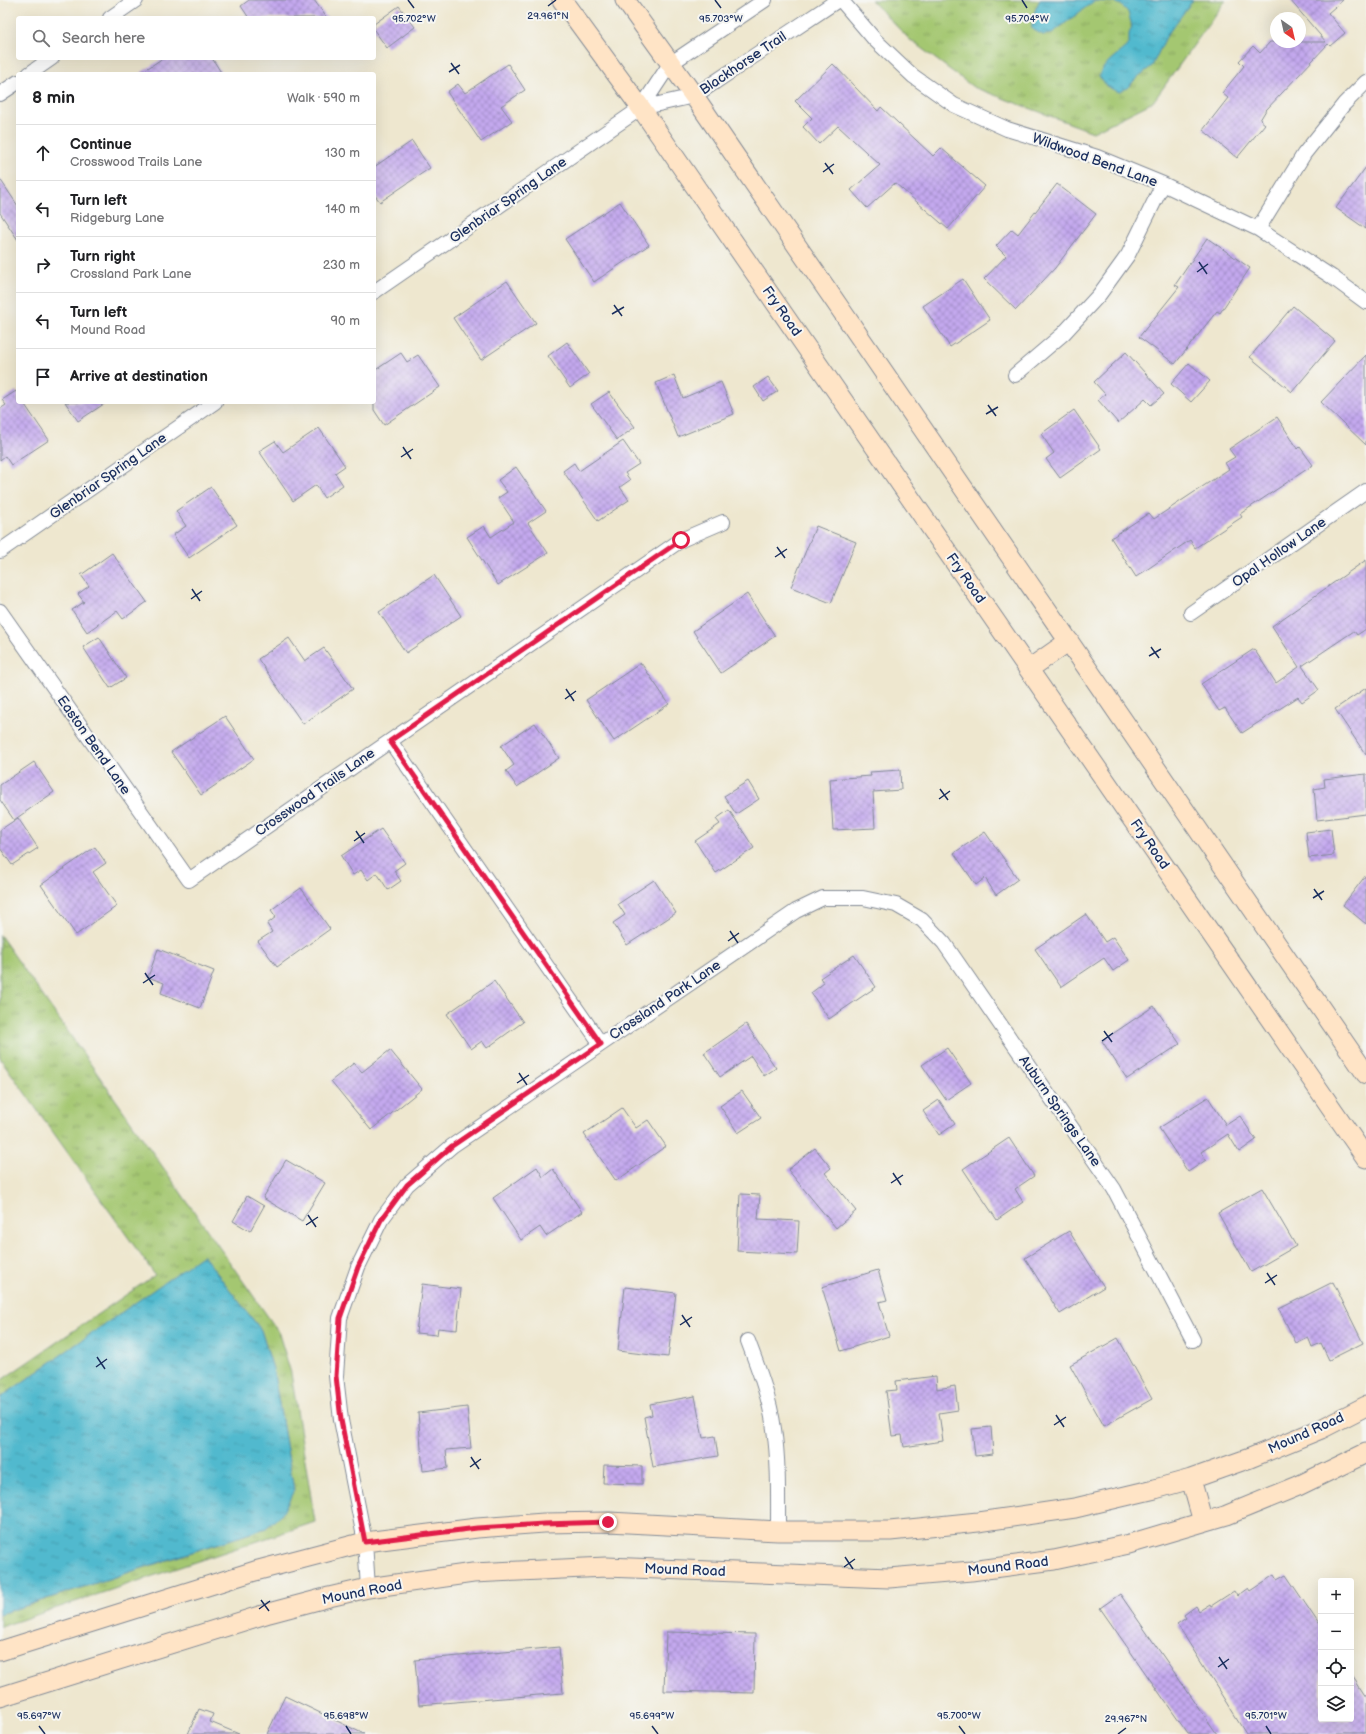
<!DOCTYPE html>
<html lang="en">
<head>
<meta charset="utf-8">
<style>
	body { margin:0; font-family:"Balsamiq Sans",sans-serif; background:#f2f2f2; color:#202124 }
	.controls { position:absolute; right:12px; bottom:12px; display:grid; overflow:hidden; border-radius:4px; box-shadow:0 4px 16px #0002 }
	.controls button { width:36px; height:36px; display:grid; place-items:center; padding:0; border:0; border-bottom:1px solid #e0e0e0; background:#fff; color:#202124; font:20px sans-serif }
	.compass { position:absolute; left:1270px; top:12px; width:36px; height:36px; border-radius:50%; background:#fff; box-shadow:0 4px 16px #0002; rotate:146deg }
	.stop { position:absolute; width:12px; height:12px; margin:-9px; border:3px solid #e11d48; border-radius:50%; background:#fff }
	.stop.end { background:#e11d48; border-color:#fff; box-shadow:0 1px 4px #0008 }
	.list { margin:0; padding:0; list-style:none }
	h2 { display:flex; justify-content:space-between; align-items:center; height:52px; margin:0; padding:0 16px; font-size:17px }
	h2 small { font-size:13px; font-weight:400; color:#757577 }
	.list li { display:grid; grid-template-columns:26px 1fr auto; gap:12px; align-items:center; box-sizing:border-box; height:56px; padding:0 16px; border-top:1px solid #e0e0e0 }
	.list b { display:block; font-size:15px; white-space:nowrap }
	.list p { margin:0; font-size:13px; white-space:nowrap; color:#757577 }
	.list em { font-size:13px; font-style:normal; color:#757577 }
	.icon { flex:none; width:22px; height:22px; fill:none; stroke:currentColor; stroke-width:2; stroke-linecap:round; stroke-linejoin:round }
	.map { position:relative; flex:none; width:1366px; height:1734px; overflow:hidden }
	.search { position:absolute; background:#fff; box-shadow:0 4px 16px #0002; left:16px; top:16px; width:360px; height:44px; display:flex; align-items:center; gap:10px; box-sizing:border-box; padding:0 14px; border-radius:4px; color:#757577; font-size:15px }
	.panel { position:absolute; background:#fff; box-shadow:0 4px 16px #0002; left:16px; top:72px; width:360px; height:332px; border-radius:4px }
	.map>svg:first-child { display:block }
</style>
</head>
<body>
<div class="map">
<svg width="1366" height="1734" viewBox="0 0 1366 1734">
	<defs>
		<pattern id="grass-tufts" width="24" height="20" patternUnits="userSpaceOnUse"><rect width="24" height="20" fill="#a4c771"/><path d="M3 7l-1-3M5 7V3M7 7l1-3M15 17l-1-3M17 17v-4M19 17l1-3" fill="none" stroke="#85a260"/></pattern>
		<pattern id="water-ripples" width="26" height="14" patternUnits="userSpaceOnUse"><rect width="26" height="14" fill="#51b9ce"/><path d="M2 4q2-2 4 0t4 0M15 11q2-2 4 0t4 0" fill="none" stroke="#4297aa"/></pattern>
		<pattern id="building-cross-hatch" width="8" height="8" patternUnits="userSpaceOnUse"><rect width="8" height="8" fill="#c4a9ee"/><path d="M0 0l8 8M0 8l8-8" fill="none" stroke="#9e8ac4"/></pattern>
	</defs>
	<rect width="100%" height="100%" fill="#f6f6f2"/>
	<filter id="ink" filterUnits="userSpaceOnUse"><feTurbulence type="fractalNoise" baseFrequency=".025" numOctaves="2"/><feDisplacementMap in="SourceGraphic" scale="8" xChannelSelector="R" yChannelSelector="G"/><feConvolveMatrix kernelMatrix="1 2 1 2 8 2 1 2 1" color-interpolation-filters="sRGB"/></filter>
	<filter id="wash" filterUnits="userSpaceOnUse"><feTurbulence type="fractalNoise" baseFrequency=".012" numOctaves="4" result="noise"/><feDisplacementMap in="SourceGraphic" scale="16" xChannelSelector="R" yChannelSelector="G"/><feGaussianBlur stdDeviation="0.9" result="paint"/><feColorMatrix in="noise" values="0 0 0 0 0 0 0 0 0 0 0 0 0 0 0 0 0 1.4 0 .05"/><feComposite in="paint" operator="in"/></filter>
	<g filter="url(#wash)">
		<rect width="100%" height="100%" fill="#eee7cf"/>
		<!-- grass -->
		<path fill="url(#grass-tufts)" stroke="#607b68" d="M 871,0 L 1226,0 L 1153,102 L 1093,132 L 973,87 L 909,39 Z
			M 0,935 L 278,1331 L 291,1373 L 315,1522 L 0,1627 L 0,1614 L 266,1528 L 294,1490 L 273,1369 L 261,1330 L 203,1256 L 0,1398 L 0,1381 L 155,1275 L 0,1058 Z"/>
		<!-- water -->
		<path fill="url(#water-ripples)" stroke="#367496" d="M 1040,0 L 1193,0 L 1167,35 L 1152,66 L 1139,76 L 1127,88 L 1120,92 C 1111,90 1104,84 1099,76 C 1104,62 1119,54 1129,44 L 1129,34 L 1132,26 L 1128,12 L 1121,5 L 1115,2 L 1094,1 L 1051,34 L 1043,35 L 1032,29 C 1031,19 1035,9 1040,0 Z
			M 203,1255 L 261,1330 L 273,1369 L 294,1490 L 282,1514 L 266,1528 L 0,1614 L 0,1398 Z"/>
		<g id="blocks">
			<!-- building -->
			<path fill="url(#building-cross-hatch)" d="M 249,0 L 314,0 L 327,18 L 249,18 L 241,6 Z
				M 1290,0 L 1343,0 L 1328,13 L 1345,33 L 1330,46 L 1328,44 L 1266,110 L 1260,120 L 1265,124 L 1237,158 L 1203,130 L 1228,98 L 1222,93 L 1244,66 L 1239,61 L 1253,46 L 1260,53 L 1270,42 L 1326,42 Z
				M 399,6 L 415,27 L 387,48 L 374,30 L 374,24 Z
				M 163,58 L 212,58 L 222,74 L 139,74 Z
				M 508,64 L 525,90 L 501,106 L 512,121 L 481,142 L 447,92 L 458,84 L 465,93 Z
				M 833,64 L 878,111 L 881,107 L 933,156 L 941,148 L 985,186 L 948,229 L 895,183 L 867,208 L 851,190 L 880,165 L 838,126 L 819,144 L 803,127 L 812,118 L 795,101 Z
				M 412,141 L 430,168 L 380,202 L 374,194 L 374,167 Z
				M 1366,167 L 1366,229 L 1336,208 Z
				M 0,179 L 18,206 L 18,240 L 0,213 Z
				M 1057,184 L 1096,214 L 1055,268 L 1016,310 L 984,279 L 1006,256 L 996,246 L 1012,229 L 1018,234 Z
				M 620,202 L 649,245 L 594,282 L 565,239 Z
				M 1207,238 L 1250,268 L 1220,313 L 1217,311 L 1175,364 L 1139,337 L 1179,287 L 1175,285 Z
				M 963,279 L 990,320 L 950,347 L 923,306 Z
				M 507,281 L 536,323 L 481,360 L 453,318 Z
				M 1293,306 L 1335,341 L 1292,392 L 1250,357 Z
				M 567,342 L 589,374 L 570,388 L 548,356 Z
				M 1126,352 L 1164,394 L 1151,405 L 1145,399 L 1118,423 L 1098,400 L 1105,394 L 1094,382 Z
				M 401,353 L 407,362 L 418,355 L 440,387 L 384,425 L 374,410 L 374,371 Z
				M 1366,355 L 1366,445 L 1321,402 Z
				M 1189,363 L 1210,381 L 1191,402 L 1171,384 Z
				M 674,375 L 683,398 L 721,382 L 734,414 L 678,437 L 656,383 Z
				M 768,377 L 778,391 L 763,401 L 754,387 Z
				M 16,391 L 18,395 L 18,402 L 23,402 L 49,440 L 11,465 L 5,456 L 0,460 L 0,409 L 6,405 L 2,400 Z
				M 609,392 L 635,427 L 617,440 L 591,404 Z
				M 65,402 L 107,402 L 78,421 Z
				M 1074,410 L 1101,449 L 1060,478 L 1046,459 L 1054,453 L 1041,434 Z
				M 1277,417 L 1298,449 L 1300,447 L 1313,465 L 1240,514 L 1242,517 L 1195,548 L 1190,540 L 1136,577 L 1111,538 L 1149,513 L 1154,519 L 1229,469 L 1225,463 L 1235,457 L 1229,449 Z
				M 319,428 L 345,466 L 335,473 L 343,485 L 324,498 L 316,485 L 293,501 L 259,451 L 275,441 L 283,452 Z
				M 623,441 L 639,464 L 625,473 L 630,480 L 620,487 L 629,500 L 598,521 L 563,471 L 574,463 L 579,471 Z
				M 516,467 L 546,511 L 528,523 L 548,553 L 498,585 L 467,537 L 484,526 L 491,537 L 514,522 L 498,498 L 507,492 L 498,480 Z
				M 211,487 L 237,525 L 189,558 L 173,535 L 186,526 L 176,511 Z
				M 816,526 L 856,542 L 831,603 L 791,587 Z
				M 112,553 L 147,602 L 123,619 L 117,611 L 87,632 L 72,610 L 84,602 L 78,594 L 89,586 L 81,575 Z
				M 1366,560 L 1366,629 L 1357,635 L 1354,631 L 1302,666 L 1319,690 L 1302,702 L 1298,697 L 1242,733 L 1225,708 L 1219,711 L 1201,684 L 1254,649 L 1276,683 L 1299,667 L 1272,626 Z
				M 434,575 L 461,616 L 406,653 L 379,612 Z
				M 747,594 L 775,636 L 721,673 L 693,631 Z
				M 99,637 L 126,678 L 110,688 L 83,647 Z
				M 289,638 L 305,661 L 324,648 L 353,689 L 303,724 L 258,659 Z
				M 641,663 L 669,704 L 614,741 L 586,700 Z
				M 1366,688 L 1366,755 L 1335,709 Z
				M 225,716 L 254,759 L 201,795 L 171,752 Z
				M 535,723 L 559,758 L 517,787 L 506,771 L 514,765 L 501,746 Z
				M 34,762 L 54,792 L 14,820 L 0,800 L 0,785 Z
				M 900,770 L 901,790 L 873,792 L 875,828 L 833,830 L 830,779 L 871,776 L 870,772 Z
				M 1366,774 L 1366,814 L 1317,820 L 1314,789 L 1325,787 L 1324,779 Z
				M 748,781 L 759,799 L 736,814 L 724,796 Z
				M 729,810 L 754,848 L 716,873 L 695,841 L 720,824 L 716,819 Z
				M 18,818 L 38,848 L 12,865 L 0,848 L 0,830 Z
				M 381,829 L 405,863 L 394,871 L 401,881 L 388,890 L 377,873 L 368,880 L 361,870 L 353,875 L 341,856 Z
				M 1331,829 L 1334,855 L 1309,858 L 1306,832 Z
				M 985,832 L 1018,879 L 996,895 L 985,878 L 976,885 L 954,853 Z
				M 95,847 L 106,863 L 93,872 L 117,906 L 76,935 L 41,885 Z
				M 1366,875 L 1366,924 L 1343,905 Z
				M 654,880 L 676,913 L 627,945 L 613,923 L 625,915 L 618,904 Z
				M 301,888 L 330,929 L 277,967 L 258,941 L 272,932 L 267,924 L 276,917 L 271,910 Z
				M 1086,914 L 1105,942 L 1113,937 L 1129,960 L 1113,971 L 1104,958 L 1061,987 L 1035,949 Z
				M 158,949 L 214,971 L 200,1008 L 161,993 L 164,983 L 148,977 Z
				M 854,955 L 876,987 L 829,1019 L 811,993 L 824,983 L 820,978 Z
				M 494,981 L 523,1022 L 487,1048 L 482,1041 L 471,1049 L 447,1014 Z
				M 1154,1006 L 1180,1044 L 1127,1079 L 1102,1041 Z
				M 746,1024 L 776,1068 L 764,1076 L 751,1056 L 720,1077 L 704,1053 Z
				M 947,1048 L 971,1083 L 946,1100 L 922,1065 Z
				M 390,1050 L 422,1089 L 371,1130 L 331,1081 L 354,1063 L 362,1072 Z
				M 742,1091 L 761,1118 L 738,1133 L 720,1106 Z
				M 1208,1097 L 1226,1125 L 1240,1116 L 1256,1140 L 1239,1152 L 1228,1134 L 1201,1152 L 1206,1160 L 1188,1172 L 1159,1128 Z
				M 939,1100 L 955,1124 L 939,1135 L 923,1111 Z
				M 622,1108 L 636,1128 L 648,1120 L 666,1146 L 616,1181 L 584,1134 Z
				M 1009,1138 L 1034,1176 L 1015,1189 L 1023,1202 L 997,1220 L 963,1169 Z
				M 815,1148 L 831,1168 L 825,1173 L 856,1211 L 836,1228 L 788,1170 Z
				M 286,1160 L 325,1183 L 302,1221 L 263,1198 Z
				M 537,1167 L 543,1177 L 553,1169 L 582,1212 L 546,1236 L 540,1227 L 521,1240 L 493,1198 Z
				M 1262,1188 L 1296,1246 L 1251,1272 L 1218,1213 Z
				M 740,1194 L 760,1195 L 758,1219 L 799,1221 L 797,1254 L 737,1251 Z
				M 247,1196 L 264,1206 L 250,1231 L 233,1221 Z
				M 1069,1231 L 1104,1287 L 1060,1314 L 1025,1258 Z
				M 878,1270 L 887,1300 L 879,1302 L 889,1336 L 841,1351 L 822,1287 Z
				M 1333,1282 L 1363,1343 L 1329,1360 L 1321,1343 L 1312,1347 L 1308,1337 L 1296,1343 L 1279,1309 Z
				M 422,1284 L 461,1289 L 457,1330 L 438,1328 L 437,1335 L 416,1333 Z
				M 625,1287 L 676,1293 L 668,1357 L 618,1351 Z
				M 1118,1338 L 1152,1399 L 1104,1426 L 1070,1365 Z
				M 936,1376 L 937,1389 L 955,1386 L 958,1410 L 939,1413 L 943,1441 L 904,1447 L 902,1435 L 892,1436 L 886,1391 L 897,1390 L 896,1381 Z
				M 695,1396 L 703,1438 L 715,1436 L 718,1456 L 653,1467 L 644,1417 L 652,1415 L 650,1404 Z
				M 467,1407 L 471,1448 L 446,1450 L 448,1468 L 423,1471 L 418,1413 Z
				M 991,1427 L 993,1454 L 975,1456 L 972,1429 Z
				M 604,1465 L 642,1466 L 642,1484 L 603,1483 Z
				M 1274,1575 L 1277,1580 L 1286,1575 L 1321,1627 L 1321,1719 L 1351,1719 L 1351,1674 L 1366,1697 L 1366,1734 L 1246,1734 L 1177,1624 L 1186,1618 L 1184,1615 L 1196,1606 L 1199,1611 L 1210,1604 L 1211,1606 L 1234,1591 L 1237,1596 L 1248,1588 L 1250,1591 Z
				M 1120,1594 L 1217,1734 L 1188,1734 L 1100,1608 Z
				M 666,1632 L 755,1634 L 754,1693 L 664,1691 Z
				M 559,1647 L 563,1693 L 419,1705 L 415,1660 Z
				M 285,1696 L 364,1734 L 267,1734 Z
				M 199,1709 L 213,1714 L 210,1722 L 239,1734 L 188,1734 Z"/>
		</g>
	</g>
	<g filter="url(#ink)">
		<use href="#blocks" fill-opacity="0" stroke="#848b96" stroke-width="1"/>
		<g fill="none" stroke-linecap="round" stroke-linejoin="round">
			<defs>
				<path id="street" d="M 841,0 L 875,40 L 913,76 L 954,105 L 1007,129 L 1097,157 L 1163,184 L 1258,229 L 1332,277 L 1366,302
					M 110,18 L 136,0
					M 29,74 L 52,58
					M 0,94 L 18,82
					M 641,108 L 670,64 L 765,0
					M 1258,229 L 1304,154 L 1344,104 L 1366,82
					M 374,292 L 641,108 L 694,96 L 838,0
					M 1015,375 L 1063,334 L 1099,295 L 1128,255 L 1163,184
					M 0,551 L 215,402
					M 0,611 L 189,880 L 681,540 L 723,522
					M 1191,613 L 1366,491
					M 390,741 L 601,1044
					M 748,1341 C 759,1370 770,1399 774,1429 C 779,1463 778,1497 778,1531
					M 368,1588 L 365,1542 L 341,1420 L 336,1376 L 340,1318 L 358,1267 L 381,1220 L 407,1185 L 452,1146 L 796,911 L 823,898 L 863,898 L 896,905 L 922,920 L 944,943 L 1114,1189 L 1193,1340"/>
				<path id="secondary" d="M 562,0 L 641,108 L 1366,1158
					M 625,0 L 694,96 L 1366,1074
					M 1029,669 L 1069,641
					M 1191,1479 L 1203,1522
					M 0,1651 L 255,1571 L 365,1542 L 477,1528 L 544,1523 L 609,1522 L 778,1531 L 890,1531 L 978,1522 L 1075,1508 L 1155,1489 L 1191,1479 L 1250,1458 L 1321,1429 L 1366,1406
					M 0,1697 L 269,1613 L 329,1597 L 368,1588 L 473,1573 L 606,1567 L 889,1578 L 971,1571 L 1054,1560 L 1129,1544 L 1227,1515 L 1298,1486 L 1366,1453"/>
			</defs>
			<!-- street casing -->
			<use href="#street" stroke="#848b96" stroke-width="16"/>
			<!-- secondary casing -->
			<use href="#secondary" stroke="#848b96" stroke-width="21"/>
			<!-- street -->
			<use href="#street" stroke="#fff" stroke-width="14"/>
			<!-- secondary -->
			<use href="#secondary" stroke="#ffe4c6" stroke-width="19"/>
		</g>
	</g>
	<g fill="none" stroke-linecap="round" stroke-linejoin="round" filter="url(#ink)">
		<!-- route -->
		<path stroke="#e11d48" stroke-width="5" d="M 608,1522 L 544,1524 L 477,1528 L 365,1542 L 341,1420 L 336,1376 L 340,1318 L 358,1267 L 381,1220 L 407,1185 L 452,1146 L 601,1044 L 390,741 L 681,540"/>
	</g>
	<!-- ticks -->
	<path fill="none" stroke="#1b2f5e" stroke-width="1.5" d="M 408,0 L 414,8M 715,0 L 721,8M 1022,0 L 1027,8M 548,6 L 556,0M 451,63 L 459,74M 449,72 L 460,65M 825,163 L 833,174M 823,172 L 834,164M 1199,262 L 1207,274M 1197,272 L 1208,264M 614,305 L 622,316M 612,314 L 624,307M 988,405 L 996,416M 986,414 L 998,407M 403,447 L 411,459M 401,457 L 413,449M 777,547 L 785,558M 775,557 L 787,549M 192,589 L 200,601M 191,599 L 202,591M 1151,647 L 1159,658M 1149,656 L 1161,649M 566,689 L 574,701M 565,699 L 576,691M 940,789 L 948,800M 939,799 L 950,791M 356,831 L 364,843M 354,841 L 365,833M 1314,889 L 1322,900M 1313,898 L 1324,891M 730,931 L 738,943M 728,941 L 739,933M 145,973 L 153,985M 143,983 L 155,975M 1104,1031 L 1112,1042M 1102,1041 L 1113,1033M 519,1073 L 527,1085M 517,1083 L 529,1075M 893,1173 L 901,1185M 891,1183 L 903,1175M 308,1215 L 316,1227M 306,1225 L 318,1217M 1267,1273 L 1275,1285M 1265,1283 L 1277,1275M 682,1315 L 690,1327M 680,1325 L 692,1317M 97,1357 L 105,1369M 96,1367 L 107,1359M 1056,1415 L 1064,1427M 1054,1425 L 1066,1417M 471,1457 L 479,1469M 470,1467 L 481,1459M 845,1557 L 853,1569M 844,1567 L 855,1559M 261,1600 L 269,1611M 259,1609 L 270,1601M 1219,1657 L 1227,1669M 1218,1667 L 1229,1659M 39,1726 L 45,1734M 346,1726 L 351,1734M 652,1726 L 658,1734M 959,1726 L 965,1734M 1266,1726 L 1271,1734M 1118,1734 L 1126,1728"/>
	<g text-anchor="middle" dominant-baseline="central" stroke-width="4" stroke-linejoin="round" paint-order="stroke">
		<!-- street labels -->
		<g font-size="14" fill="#1b2f5e" stroke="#f6f6f2">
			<text transform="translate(743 63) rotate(-34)">Blackhorse Trail</text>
			<text transform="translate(1095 160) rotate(20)">Wildwood Bend Lane</text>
			<text transform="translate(508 200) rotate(-35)">Glenbriar Spring Lane</text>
			<text transform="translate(782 311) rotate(55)">Fry Road</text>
			<text transform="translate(108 476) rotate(-35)">Glenbriar Spring Lane</text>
			<text transform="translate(1279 552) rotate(-35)">Opal Hollow Lane</text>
			<text transform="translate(966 578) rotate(55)">Fry Road</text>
			<text transform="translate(94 745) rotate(55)">Easton Bend Lane</text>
			<text transform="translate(315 792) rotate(-35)">Crosswood Trails Lane</text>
			<text transform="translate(1150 844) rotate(55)">Fry Road</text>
			<text transform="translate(665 1000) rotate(-34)">Crossland Park Lane</text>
			<text transform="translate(1060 1111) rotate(55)">Auburn Springs Lane</text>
			<text transform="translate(1306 1433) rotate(-24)">Mound Road</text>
			<text transform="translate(1008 1566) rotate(-7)">Mound Road</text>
			<text transform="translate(685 1570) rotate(2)">Mound Road</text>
			<text transform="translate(362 1592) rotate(-11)">Mound Road</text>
		</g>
	</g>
	<g font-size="10" text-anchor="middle" fill="#1b2f5e" stroke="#f6f6f2" stroke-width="4" stroke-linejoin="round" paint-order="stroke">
		<text x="548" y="19">29.961°N</text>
		<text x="414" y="22">95.702°W</text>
		<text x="721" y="22">95.703°W</text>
		<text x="1027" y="22">95.704°W</text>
		<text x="39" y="1719">95.697°W</text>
		<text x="346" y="1719">95.698°W</text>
		<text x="652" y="1719">95.699°W</text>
		<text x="959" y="1719">95.700°W</text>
		<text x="1266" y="1719">95.701°W</text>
		<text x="1126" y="1722">29.967°N</text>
	</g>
</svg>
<div class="controls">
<button>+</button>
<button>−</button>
<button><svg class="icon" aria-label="locate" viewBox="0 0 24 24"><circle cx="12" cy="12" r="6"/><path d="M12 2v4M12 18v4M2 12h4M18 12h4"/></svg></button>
<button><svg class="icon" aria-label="layers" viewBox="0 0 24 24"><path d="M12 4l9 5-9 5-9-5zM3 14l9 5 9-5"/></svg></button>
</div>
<svg class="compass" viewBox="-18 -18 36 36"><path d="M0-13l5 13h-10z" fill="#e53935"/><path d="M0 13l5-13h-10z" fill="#757577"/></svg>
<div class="stop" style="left:681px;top:540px"></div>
<div class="stop end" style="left:608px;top:1522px"></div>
<div class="search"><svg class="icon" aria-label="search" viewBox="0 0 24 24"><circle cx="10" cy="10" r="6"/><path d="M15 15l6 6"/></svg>Search here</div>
<section class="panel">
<h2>8 min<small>Walk · 590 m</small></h2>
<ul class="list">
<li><svg class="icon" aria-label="ahead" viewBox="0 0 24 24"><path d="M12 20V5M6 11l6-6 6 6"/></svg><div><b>Continue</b><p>Crosswood Trails Lane</p></div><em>130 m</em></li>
<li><svg class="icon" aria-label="left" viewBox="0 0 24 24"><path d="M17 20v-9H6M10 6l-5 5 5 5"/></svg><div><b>Turn left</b><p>Ridgeburg Lane</p></div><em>140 m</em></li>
<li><svg class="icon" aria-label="right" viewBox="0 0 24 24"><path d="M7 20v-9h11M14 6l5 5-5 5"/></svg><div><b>Turn right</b><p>Crossland Park Lane</p></div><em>230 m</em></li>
<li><svg class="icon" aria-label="left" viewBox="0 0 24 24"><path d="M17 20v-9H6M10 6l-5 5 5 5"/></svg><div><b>Turn left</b><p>Mound Road</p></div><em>90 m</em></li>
<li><svg class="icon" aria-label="arrive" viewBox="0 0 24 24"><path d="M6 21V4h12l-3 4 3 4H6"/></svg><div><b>Arrive at destination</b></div></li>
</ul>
</section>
</div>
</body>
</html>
